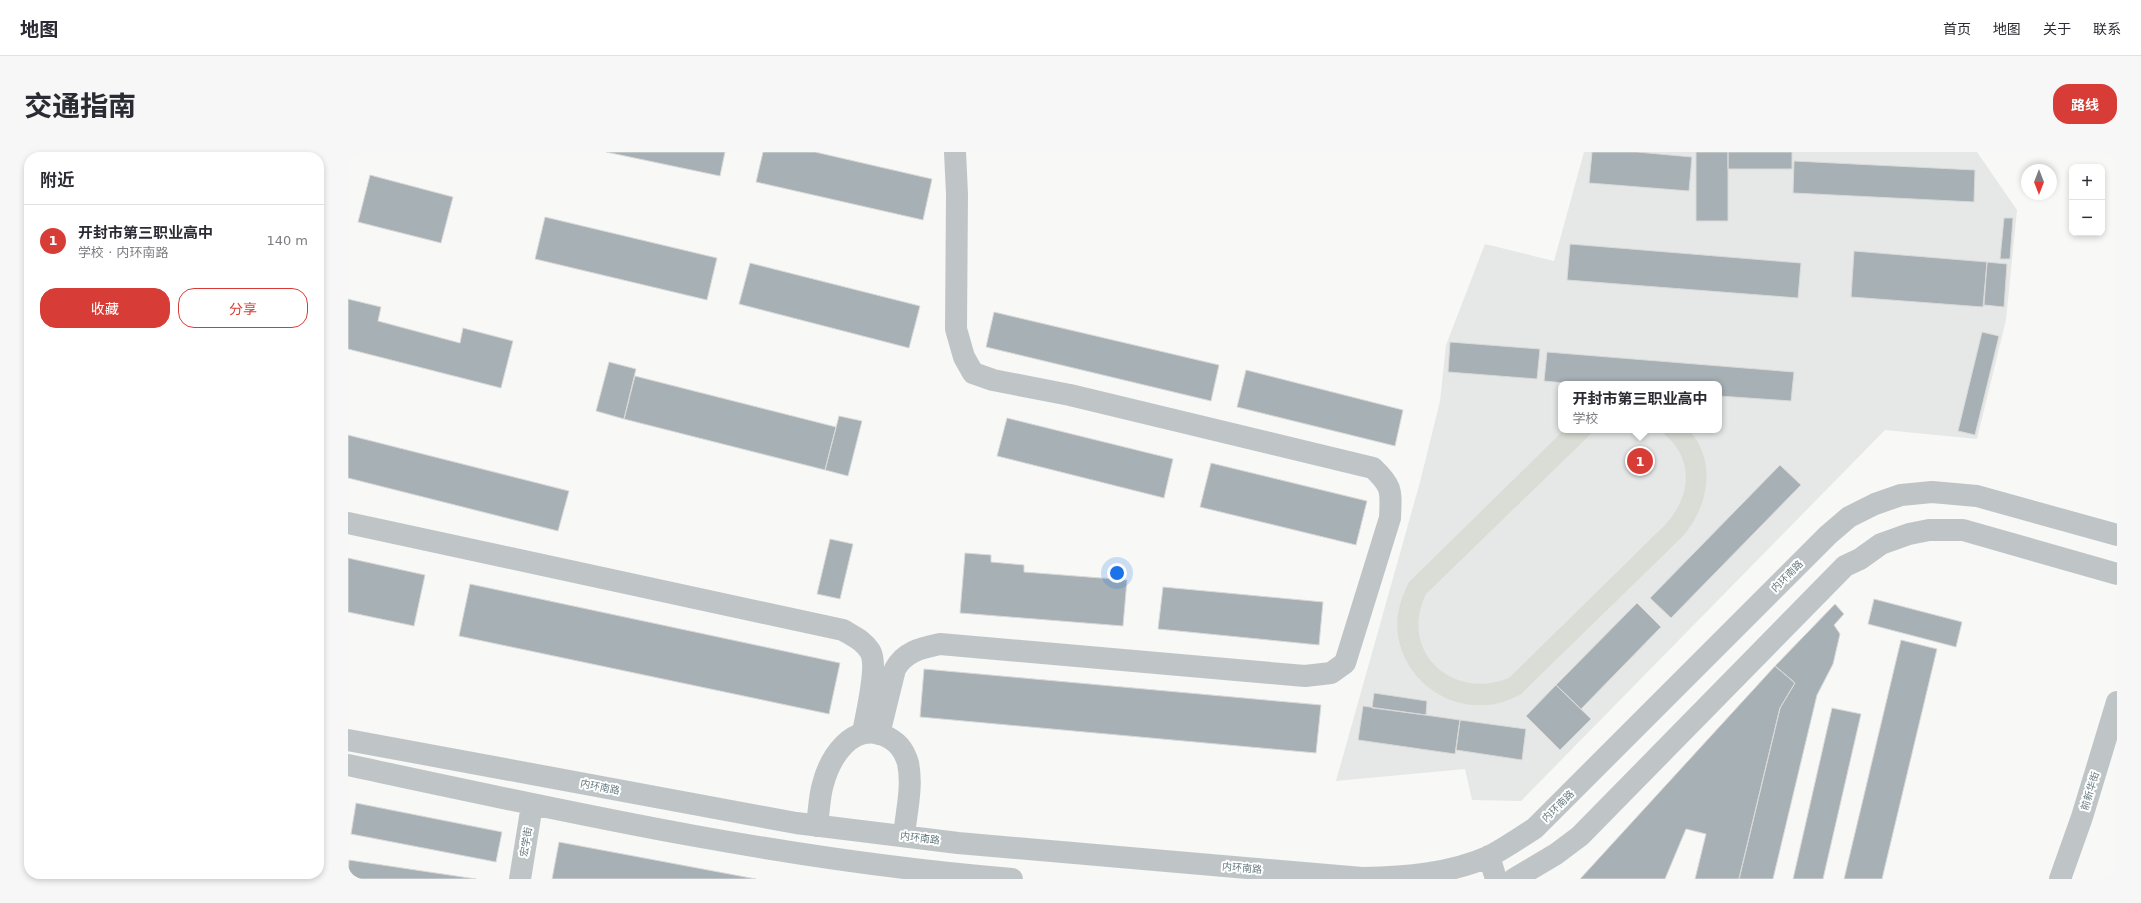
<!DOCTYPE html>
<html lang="zh">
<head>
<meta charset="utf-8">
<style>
	body { margin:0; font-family:"DejaVu Sans","Noto Sans SC",sans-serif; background:#f7f7f7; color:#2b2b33 }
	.controls { position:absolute; right:12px; top:12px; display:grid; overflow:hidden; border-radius:8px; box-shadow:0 2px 6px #0003 }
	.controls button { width:36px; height:36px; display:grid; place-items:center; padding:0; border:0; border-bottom:1px solid #e1e1e2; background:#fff; color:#2b2b33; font:20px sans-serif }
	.compass { position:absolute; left:1673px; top:12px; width:36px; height:36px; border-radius:50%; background:#fff; box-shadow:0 2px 6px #0003; rotate:180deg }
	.you { position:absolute; left:769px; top:421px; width:14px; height:14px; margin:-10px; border:3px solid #fff; border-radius:50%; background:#1a73e8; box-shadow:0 0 0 6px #1a73e833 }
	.badge { display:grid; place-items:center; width:26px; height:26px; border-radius:50%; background:#d73d36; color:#fff; font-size:13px; font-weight:700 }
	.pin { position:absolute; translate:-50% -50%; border:2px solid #fff; box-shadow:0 1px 4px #0006 }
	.popup { position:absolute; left:1210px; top:229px; width:164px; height:52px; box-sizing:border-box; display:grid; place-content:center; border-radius:8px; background:#fff; filter:drop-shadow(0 1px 3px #0005); font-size:13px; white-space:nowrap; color:#7c7c81 }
	.popup b { font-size:15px; color:#2b2b33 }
	.popup::after { content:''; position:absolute; left:50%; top:100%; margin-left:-8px; border:8px solid transparent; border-top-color:#fff }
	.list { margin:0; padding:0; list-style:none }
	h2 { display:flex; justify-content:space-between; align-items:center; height:52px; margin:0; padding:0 16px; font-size:17px }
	h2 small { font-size:13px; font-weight:400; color:#7c7c81 }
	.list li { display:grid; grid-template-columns:26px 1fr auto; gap:12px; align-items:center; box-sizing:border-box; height:72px; padding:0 16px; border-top:1px solid #e1e1e2 }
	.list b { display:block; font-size:15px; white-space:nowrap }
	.list p { margin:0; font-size:13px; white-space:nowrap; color:#7c7c81 }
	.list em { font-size:13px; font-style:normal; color:#7c7c81 }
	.actions { display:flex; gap:8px; padding:12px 16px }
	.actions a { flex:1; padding:9px 0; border:1px solid #d73d36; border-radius:16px; text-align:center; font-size:14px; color:#d73d36 }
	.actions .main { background:#d73d36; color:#fff }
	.map { position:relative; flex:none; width:1769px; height:727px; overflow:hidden; border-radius:16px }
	header { display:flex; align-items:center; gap:24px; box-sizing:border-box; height:56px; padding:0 20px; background:#fff; border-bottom:1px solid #e1e1e2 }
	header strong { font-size:19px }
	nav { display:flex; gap:22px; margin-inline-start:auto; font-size:14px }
	.intro { display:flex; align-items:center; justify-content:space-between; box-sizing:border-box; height:96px; padding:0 24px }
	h1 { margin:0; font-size:28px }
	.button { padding:10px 18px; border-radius:16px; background:#d73d36; color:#fff; font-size:14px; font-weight:700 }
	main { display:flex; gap:24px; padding:0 24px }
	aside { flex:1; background:#fff; border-radius:16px; box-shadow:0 2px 6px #0003 }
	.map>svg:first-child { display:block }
</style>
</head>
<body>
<header>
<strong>地图</strong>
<nav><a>首页</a><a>地图</a><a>关于</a><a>联系</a></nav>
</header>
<div class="intro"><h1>交通指南</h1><a class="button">路线</a></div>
<main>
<aside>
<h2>附近<small></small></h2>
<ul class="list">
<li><span class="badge">1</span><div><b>开封市第三职业高中</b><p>学校 · 内环南路</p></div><em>140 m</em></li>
</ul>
<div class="actions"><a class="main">收藏</a><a>分享</a></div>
</aside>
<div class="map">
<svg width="1769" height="727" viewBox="0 0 1769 727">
	<rect width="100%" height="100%" fill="#f8f8f6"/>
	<!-- built -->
	<path fill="#e6e8e7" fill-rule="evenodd" d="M 1236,0 L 1629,0 L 1669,58 L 1658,168 L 1629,287 L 1537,278 L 1173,649 L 1124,648 L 1117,617 L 988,629 L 1072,330 L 1092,249 L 1098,193 L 1137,92 L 1206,109 ZM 1213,232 L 1371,232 L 1371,278 L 1213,278 Z"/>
	<!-- green -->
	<path fill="#d9ddd5" d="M 1216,278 L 1247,278 L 1078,442 C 1050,499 1104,549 1161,526 L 1318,372 C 1345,341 1346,303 1311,278 L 1341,278 C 1370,310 1360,357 1333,386 L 1172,543 C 1161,548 1149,553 1137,553 C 1087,557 1043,512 1050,462 C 1052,450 1056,440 1061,430 Z"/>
	<!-- building -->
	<path fill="#a7b1b5" stroke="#dad9d8" d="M 258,0 L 377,0 L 372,24 Z
		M 415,0 L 467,0 L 584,27 L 575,68 L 408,30 Z
		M 1244,0 L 1289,0 L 1344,5 L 1341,39 L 1241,31 Z
		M 1348,0 L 1380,0 L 1380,69 L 1348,69 Z
		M 1380,0 L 1444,0 L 1444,17 L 1380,17 Z
		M 1446,9 L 1627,18 L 1626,50 L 1445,41 Z
		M 22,23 L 105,45 L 93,91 L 10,70 Z
		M 197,65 L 369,106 L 359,148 L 187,107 Z
		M 1656,66 L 1665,66 L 1662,107 L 1652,107 Z
		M 1222,92 L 1453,111 L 1450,146 L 1219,128 Z
		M 1506,99 L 1639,110 L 1635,155 L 1503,145 Z
		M 1639,110 L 1659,112 L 1656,155 L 1636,153 Z
		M 402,111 L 572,154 L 561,196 L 391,152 Z
		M 0,147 L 33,155 L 30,169 L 112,191 L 115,176 L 165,189 L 153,236 L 0,197 Z
		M 646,160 L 871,213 L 863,249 L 638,195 Z
		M 1634,180 L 1651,184 L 1627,283 L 1610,279 Z
		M 1102,190 L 1192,197 L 1189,227 L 1100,220 Z
		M 1199,200 L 1446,220 L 1443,249 L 1371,244 L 1371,232 L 1227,232 L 1196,229 Z
		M 261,210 L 288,217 L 276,267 L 248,259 Z
		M 898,218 L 1055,258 L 1047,294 L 889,255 Z
		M 287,224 L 488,275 L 477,318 L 276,267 Z
		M 491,264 L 514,269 L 500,324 L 477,318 Z
		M 659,266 L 825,307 L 816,346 L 649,304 Z
		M 0,283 L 221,339 L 210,379 L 0,326 Z
		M 863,311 L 1019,349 L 1008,393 L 852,355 Z
		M 1432,313 L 1453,333 L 1323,466 L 1302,446 Z
		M 482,387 L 505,392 L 492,447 L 469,442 Z
		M 617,401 L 643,403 L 643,410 L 676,413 L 676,420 L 779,428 L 775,474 L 612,461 Z
		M 0,406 L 77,423 L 66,474 L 0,460 Z
		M 122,432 L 492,511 L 481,562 L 111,484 Z
		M 815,435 L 975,450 L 971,493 L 810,477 Z
		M 1526,447 L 1614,470 L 1608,495 L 1520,472 Z
		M 1289,451 L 1313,475 L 1233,557 L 1208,533 Z
		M 1487,452 L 1496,462 L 1486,473 L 1492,482 L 1485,512 L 1469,543 L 1425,727 L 1391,727 L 1432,556 L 1447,531 L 1427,514 Z
		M 1553,488 L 1589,497 L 1534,727 L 1496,727 Z
		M 1427,514 L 1447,531 L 1432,556 L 1391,727 L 1347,727 L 1358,682 L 1338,677 L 1317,727 L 1232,727 Z
		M 576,517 L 973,553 L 968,601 L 572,565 Z
		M 1208,533 L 1243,567 L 1212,598 L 1178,564 Z
		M 1026,541 L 1079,549 L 1078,563 L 1024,556 Z
		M 1015,554 L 1112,568 L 1107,602 L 1010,588 Z
		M 1484,556 L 1513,562 L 1475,727 L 1445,727 Z
		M 1112,568 L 1178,577 L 1174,608 L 1108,598 Z
		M 8,651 L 154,680 L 148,710 L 3,682 Z
		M 211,690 L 408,727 L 204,727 Z
		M 1,708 L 128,727 L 0,727 Z"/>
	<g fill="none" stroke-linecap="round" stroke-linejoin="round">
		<!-- minor -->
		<path stroke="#bfc5c7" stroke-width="22" d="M 0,371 L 495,478 C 505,484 515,488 522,499 C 531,514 518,562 515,581
			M 531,582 L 547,517 C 557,499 574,496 592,492 L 957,524 L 983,521 L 997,511 L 1042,366 C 1043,339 1045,335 1025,316 L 722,243 L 645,228 L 625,221 L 616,205 L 608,177 L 609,42 L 607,0
			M 0,588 L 448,671 L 610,691 L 1014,726 C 1057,725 1102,722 1142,704 C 1157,696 1172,686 1187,676 L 1480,383 L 1501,365 L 1527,352 L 1553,343 L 1584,340 L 1629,344 L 1769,383
			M 0,613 C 219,660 440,709 664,727
			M 469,674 C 471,660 471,645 475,632 C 482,605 504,571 535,583 C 549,589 556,597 560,611 C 565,635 558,661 556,684
			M 1141,704 L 1148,727
			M 172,727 L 184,653
			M 1166,727 L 1208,702 L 1232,684 L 1497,414 L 1512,407 L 1533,392 L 1561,382 L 1581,378 L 1615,378 L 1769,422
			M 1712,727 L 1734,665 L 1769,550"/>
	</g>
	<g text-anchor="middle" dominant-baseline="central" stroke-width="4" stroke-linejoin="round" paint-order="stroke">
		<!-- street labels -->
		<g font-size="10" fill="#65797f" stroke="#fff">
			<text transform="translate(1439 424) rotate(-45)">内环南路</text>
			<text transform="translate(252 635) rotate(11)">内环南路</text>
			<text transform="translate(1742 639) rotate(-73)">前新华街</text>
			<text transform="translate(1210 654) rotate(-44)">内环南路</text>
			<text transform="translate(572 686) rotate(7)">内环南路</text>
			<text transform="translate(178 690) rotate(-81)">宏学街</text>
			<text transform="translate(894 716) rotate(5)">内环南路</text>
		</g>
	</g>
</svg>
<div class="controls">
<button>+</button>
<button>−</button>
</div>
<svg class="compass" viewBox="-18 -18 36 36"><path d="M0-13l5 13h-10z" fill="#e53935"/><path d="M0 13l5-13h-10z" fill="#7c7c81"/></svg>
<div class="you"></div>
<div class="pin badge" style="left:1292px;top:309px">1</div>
<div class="popup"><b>开封市第三职业高中</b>学校</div>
</div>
</main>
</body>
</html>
